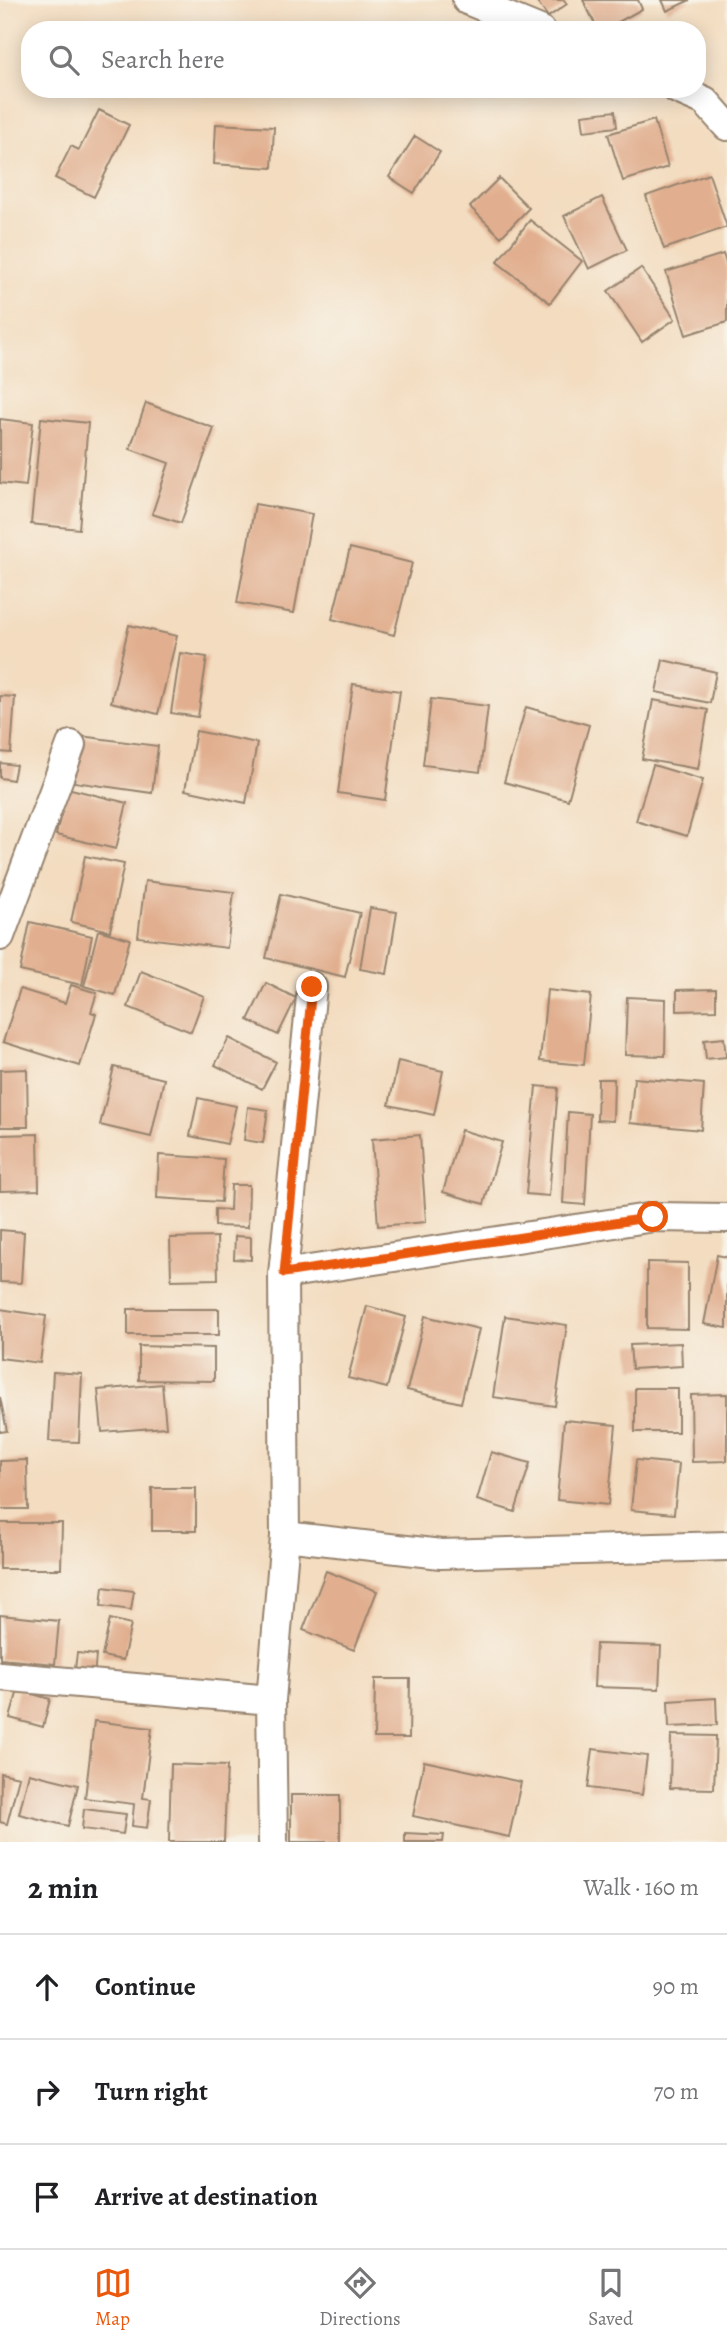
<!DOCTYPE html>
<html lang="en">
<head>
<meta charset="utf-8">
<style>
	body { margin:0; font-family:Alegreya,serif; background:#f6f6f6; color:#202124 }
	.stop { position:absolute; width:21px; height:21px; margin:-16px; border:5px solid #ea580c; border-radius:50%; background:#fff }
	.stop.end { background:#ea580c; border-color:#fff; box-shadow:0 2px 7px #0008 }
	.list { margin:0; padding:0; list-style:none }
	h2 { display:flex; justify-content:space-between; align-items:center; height:91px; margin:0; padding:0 28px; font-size:30px }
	h2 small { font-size:23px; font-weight:400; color:#757577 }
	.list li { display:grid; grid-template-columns:46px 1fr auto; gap:21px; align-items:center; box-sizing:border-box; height:105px; padding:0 28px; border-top:2px solid #e0e0e0 }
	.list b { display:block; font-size:26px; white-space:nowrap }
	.list em { font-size:23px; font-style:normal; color:#757577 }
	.icon { flex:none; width:38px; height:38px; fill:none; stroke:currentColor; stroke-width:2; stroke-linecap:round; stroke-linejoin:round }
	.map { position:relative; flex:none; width:727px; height:1842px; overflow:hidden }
	.search { position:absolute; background:#fff; box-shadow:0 4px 18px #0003; left:21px; right:21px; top:21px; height:77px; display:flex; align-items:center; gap:18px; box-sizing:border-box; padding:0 24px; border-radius:28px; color:#757577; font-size:26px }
	.sheet { height:406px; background:#fff }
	nav { display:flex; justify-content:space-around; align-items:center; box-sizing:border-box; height:98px; border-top:2px solid #e0e0e0; background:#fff; font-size:19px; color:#757577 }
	nav a { display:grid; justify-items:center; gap:4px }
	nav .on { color:#ea580c }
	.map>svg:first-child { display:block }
</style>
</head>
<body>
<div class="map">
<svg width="727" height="1842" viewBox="0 0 727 1842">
	<rect width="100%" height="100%" fill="#f7f3e8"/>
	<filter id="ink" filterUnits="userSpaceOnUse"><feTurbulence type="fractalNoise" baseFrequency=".0143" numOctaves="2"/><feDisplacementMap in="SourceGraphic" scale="14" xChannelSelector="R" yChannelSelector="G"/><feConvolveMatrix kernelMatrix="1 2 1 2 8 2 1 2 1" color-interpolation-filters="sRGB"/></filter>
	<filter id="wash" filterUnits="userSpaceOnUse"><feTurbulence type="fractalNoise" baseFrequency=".00686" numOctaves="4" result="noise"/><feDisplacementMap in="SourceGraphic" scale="28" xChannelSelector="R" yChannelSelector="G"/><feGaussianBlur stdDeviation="1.57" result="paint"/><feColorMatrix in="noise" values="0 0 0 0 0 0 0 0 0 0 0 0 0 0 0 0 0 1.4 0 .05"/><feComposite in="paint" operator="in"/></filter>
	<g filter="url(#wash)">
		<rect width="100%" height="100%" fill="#f3dcbf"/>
		<g id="blocks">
			<!-- building -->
			<path fill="#e1af8f" d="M 536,0 L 564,0 L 567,4 L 548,17 Z
				M 583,0 L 638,0 L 642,9 L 604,30 L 598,30 Z
				M 662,0 L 690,0 L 667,11 Z
				M 99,110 L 129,125 L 94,197 L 55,178 L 71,146 L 79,150 Z
				M 615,111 L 617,127 L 584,131 L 582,115 Z
				M 654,120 L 668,167 L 623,181 L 608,134 Z
				M 216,124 L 274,127 L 272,168 L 214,164 Z
				M 415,136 L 440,152 L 414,193 L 389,177 Z
				M 709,174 L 727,227 L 664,249 L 646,196 Z
				M 499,178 L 529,208 L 501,237 L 470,207 Z
				M 602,197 L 627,250 L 589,269 L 564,216 Z
				M 530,220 L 582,261 L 550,303 L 497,262 Z
				M 723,254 L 727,266 L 727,322 L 686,335 L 666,272 Z
				M 641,268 L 675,319 L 642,342 L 608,291 Z
				M 146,403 L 214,428 L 181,523 L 152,514 L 169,463 L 130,449 Z
				M 41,418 L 88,423 L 79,529 L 31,524 Z
				M 0,419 L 33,423 L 26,486 L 0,483 Z
				M 255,504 L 312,514 L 294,613 L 237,603 Z
				M 350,548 L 412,563 L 394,635 L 332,619 Z
				M 129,625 L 177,636 L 158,714 L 111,702 Z
				M 180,653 L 207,657 L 198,717 L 171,713 Z
				M 663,660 L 716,672 L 710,703 L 656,692 Z
				M 353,684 L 400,691 L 385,800 L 338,793 Z
				M 0,696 L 15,697 L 11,753 L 0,752 Z
				M 431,699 L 488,706 L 480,772 L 423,765 Z
				M 653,700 L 708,710 L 698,769 L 642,759 Z
				M 526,707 L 589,725 L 568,800 L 504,782 Z
				M 196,731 L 257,743 L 246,803 L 185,790 Z
				M 80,736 L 158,746 L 152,793 L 74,782 Z
				M 0,763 L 16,765 L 13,780 L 0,778 Z
				M 653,765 L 703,780 L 687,836 L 636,821 Z
				M 67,788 L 127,803 L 116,849 L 56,835 Z
				M 85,856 L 124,864 L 110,931 L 71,922 Z
				M 145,881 L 234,892 L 227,948 L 138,937 Z
				M 281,894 L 360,913 L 345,977 L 266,958 Z
				M 370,908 L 397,912 L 387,974 L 360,969 Z
				M 30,922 L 92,936 L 82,985 L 20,971 Z
				M 98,930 L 130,939 L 115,995 L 84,986 Z
				M 141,971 L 204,996 L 191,1032 L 128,1007 Z
				M 266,983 L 296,998 L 278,1035 L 248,1020 Z
				M 71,985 L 97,993 L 91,1012 L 96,1014 L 80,1066 L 3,1042 L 20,989 L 65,1003 Z
				M 716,989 L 716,1010 L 677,1011 L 677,990 Z
				M 547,990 L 591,995 L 584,1065 L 540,1061 Z
				M 627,997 L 666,999 L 665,1056 L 625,1055 Z
				M 229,1038 L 276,1062 L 262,1089 L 215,1065 Z
				M 724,1038 L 726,1057 L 706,1059 L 704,1040 Z
				M 398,1061 L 443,1071 L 434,1115 L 389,1105 Z
				M 114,1067 L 164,1079 L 151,1137 L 100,1125 Z
				M 27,1069 L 28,1127 L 0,1127 L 0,1070 Z
				M 634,1078 L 704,1084 L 701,1130 L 630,1123 Z
				M 598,1079 L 614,1079 L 613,1121 L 597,1120 Z
				M 536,1086 L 558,1088 L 549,1196 L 526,1194 Z
				M 198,1098 L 236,1106 L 227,1144 L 190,1136 Z
				M 248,1107 L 268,1110 L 263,1143 L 244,1140 Z
				M 568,1112 L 590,1114 L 585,1205 L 563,1203 Z
				M 461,1130 L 502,1142 L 484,1204 L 443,1192 Z
				M 38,1134 L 39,1190 L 0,1191 L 0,1135 Z
				M 420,1135 L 426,1222 L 378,1226 L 372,1139 Z
				M 159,1155 L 224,1159 L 221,1202 L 157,1198 Z
				M 231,1185 L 249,1185 L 248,1227 L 215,1226 L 215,1209 L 230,1210 Z
				M 0,1230 L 24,1232 L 21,1283 L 0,1282 Z
				M 235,1236 L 251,1237 L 251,1260 L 234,1259 Z
				M 217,1237 L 218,1279 L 171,1280 L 170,1238 Z
				M 717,1255 L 727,1257 L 727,1328 L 704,1324 Z
				M 647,1262 L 688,1263 L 688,1329 L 647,1328 Z
				M 367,1306 L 406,1317 L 387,1388 L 348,1378 Z
				M 0,1309 L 46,1316 L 40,1363 L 0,1358 Z
				M 128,1309 L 219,1309 L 219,1335 L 128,1335 Z
				M 425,1316 L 479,1329 L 461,1403 L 407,1390 Z
				M 505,1316 L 567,1325 L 555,1406 L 493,1397 Z
				M 681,1343 L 682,1366 L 632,1369 L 630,1345 Z
				M 139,1346 L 214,1348 L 214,1381 L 139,1380 Z
				M 53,1372 L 82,1374 L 79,1442 L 49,1441 Z
				M 162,1384 L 166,1427 L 102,1432 L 98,1390 Z
				M 635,1388 L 678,1388 L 678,1432 L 635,1432 Z
				M 727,1394 L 727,1461 L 692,1462 L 691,1395 Z
				M 0,1397 L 7,1431 L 0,1432 Z
				M 564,1420 L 616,1425 L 608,1505 L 557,1500 Z
				M 491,1452 L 530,1463 L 515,1512 L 477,1500 Z
				M 27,1460 L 28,1509 L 0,1509 L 0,1461 Z
				M 636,1460 L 679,1464 L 674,1514 L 631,1510 Z
				M 152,1488 L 196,1488 L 196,1531 L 152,1531 Z
				M 0,1523 L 62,1523 L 61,1569 L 0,1569 Z
				M 326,1571 L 377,1591 L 354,1650 L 303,1630 Z
				M 103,1587 L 134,1591 L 131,1610 L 101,1606 Z
				M 0,1615 L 59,1621 L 55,1664 L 0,1659 Z
				M 110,1619 L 131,1624 L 123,1660 L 102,1656 Z
				M 596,1644 L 661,1646 L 659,1689 L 594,1687 Z
				M 77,1653 L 96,1655 L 94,1679 L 74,1677 Z
				M 375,1679 L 410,1679 L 409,1738 L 374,1738 Z
				M 18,1690 L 50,1699 L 43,1727 L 10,1718 Z
				M 716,1698 L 717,1725 L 669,1727 L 668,1701 Z
				M 94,1721 L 152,1728 L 143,1798 L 151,1799 L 147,1828 L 132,1826 L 134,1804 L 85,1798 Z
				M 671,1735 L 716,1736 L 714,1789 L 670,1788 Z
				M 593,1749 L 647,1756 L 642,1795 L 588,1788 Z
				M 424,1761 L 521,1782 L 509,1837 L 413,1816 Z
				M 171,1764 L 227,1766 L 224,1842 L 169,1842 Z
				M 1,1773 L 19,1777 L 7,1824 L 0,1822 Z
				M 29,1773 L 78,1785 L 68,1826 L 19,1814 Z
				M 291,1795 L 340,1795 L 340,1842 L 291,1842 Z
				M 84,1809 L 126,1814 L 123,1834 L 82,1829 Z
				M 405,1833 L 444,1835 L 443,1842 L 405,1842 Z"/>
		</g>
	</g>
	<g filter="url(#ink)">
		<use href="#blocks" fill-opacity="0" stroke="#97836e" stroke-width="2"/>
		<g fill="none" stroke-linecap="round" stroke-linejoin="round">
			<defs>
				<path id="street" d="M 467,0 L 540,30
					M 677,89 L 705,101 L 727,126
					M 0,936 L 71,745
					M 283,1274 L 654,1217 L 727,1218
					M 285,1536 L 441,1554 L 727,1546
					M 0,1676 L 271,1700
					M 273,1842 L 271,1700 L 285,1536 L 283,1274 L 312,987"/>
			</defs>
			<!-- street casing -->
			<use href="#street" stroke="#97836e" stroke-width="32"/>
			<!-- street -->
			<use href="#street" stroke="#fff" stroke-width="28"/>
		</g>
	</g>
	<g fill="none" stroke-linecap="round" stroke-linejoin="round" filter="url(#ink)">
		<!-- route -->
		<path stroke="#ea580c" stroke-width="9" d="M 312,987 L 284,1273 L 653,1217"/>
	</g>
</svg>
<div class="stop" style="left:653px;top:1217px"></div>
<div class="stop end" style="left:312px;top:987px"></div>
<div class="search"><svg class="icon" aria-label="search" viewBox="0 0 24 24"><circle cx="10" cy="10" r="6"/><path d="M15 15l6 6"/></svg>Search here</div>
</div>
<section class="sheet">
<h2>2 min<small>Walk · 160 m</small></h2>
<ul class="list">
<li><svg class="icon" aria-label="ahead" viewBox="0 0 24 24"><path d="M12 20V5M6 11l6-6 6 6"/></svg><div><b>Continue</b></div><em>90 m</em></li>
<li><svg class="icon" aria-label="right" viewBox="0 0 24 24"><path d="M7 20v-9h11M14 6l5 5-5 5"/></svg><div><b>Turn right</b></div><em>70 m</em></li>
<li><svg class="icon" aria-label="arrive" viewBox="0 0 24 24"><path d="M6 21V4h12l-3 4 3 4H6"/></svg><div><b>Arrive at destination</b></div></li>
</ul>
</section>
<nav>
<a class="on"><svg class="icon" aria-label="map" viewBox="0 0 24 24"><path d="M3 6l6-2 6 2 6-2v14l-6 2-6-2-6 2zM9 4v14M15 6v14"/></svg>Map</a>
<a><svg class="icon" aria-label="directions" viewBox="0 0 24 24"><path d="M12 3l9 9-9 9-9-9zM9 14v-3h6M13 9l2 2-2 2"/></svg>Directions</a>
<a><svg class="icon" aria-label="saved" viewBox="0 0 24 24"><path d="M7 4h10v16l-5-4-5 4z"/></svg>Saved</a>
</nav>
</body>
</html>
